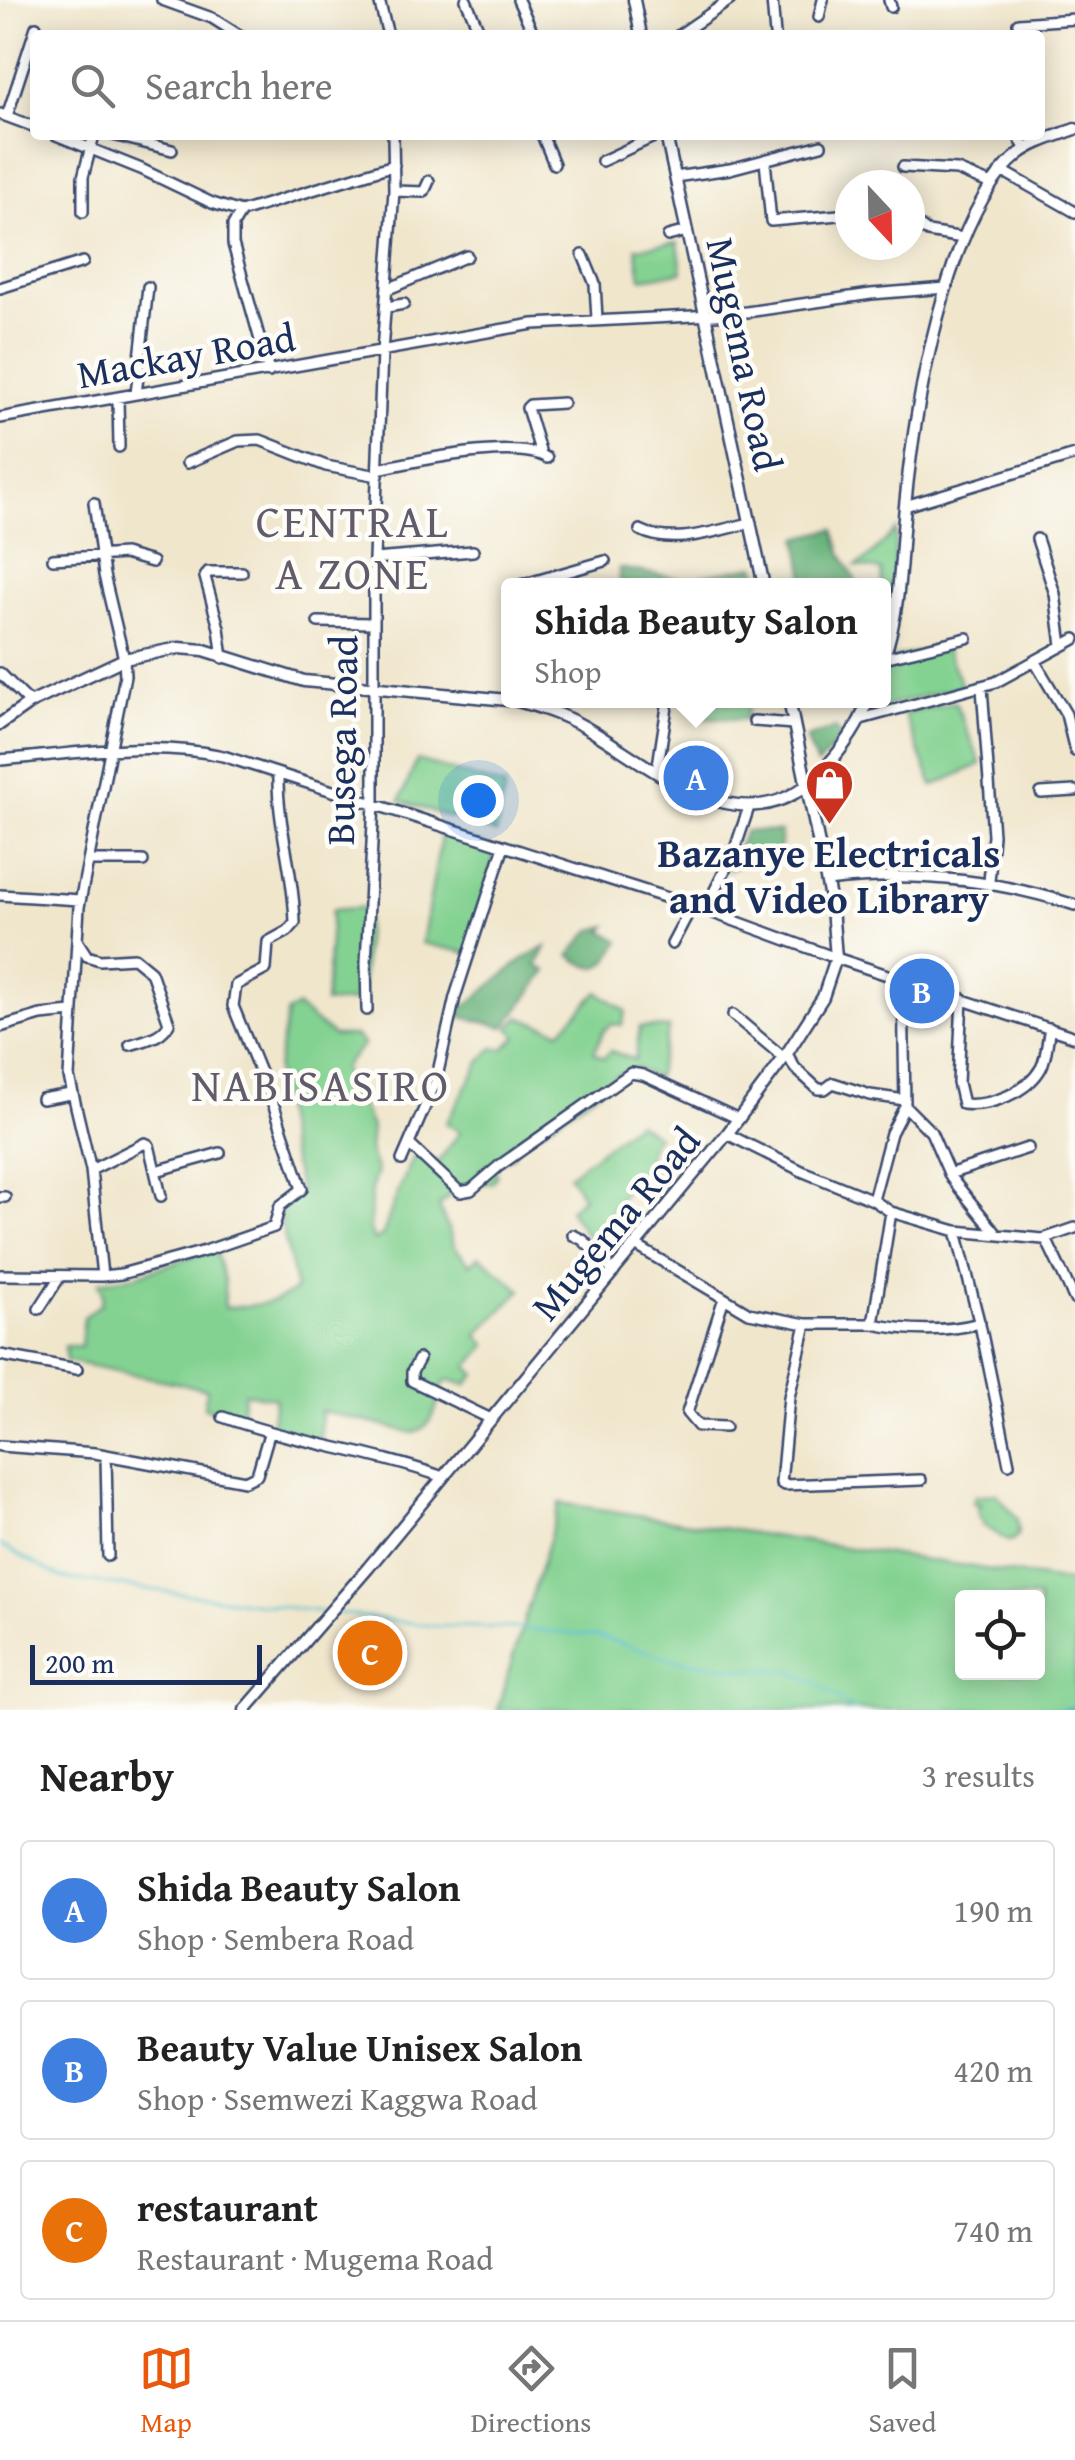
<!DOCTYPE html>
<html lang="en">
<head>
<meta charset="utf-8">
<style>
	body { margin:0; font-family:"Gentium Book Plus",serif; background:#f6f6f6; color:#222 }
	.controls { position:absolute; right:30px; bottom:30px; display:grid; overflow:hidden; border-radius:10px; box-shadow:0 5px 25px #0003 }
	.controls button { width:90px; height:90px; display:grid; place-items:center; padding:0; border:0; border-bottom:2px solid #e0e0e0; background:#fff; color:#222; font:50px sans-serif }
	.compass { position:absolute; left:835px; top:170px; width:90px; height:90px; border-radius:50%; background:#fff; box-shadow:0 5px 25px #0003; rotate:158deg }
	.scale { position:absolute; left:30px; bottom:25px; width:232px; box-sizing:border-box; padding-left:10px; border:5px solid #1b2f5e; border-top:0; font-size:28px; line-height:35px; white-space:nowrap; color:#1b2f5e; -webkit-text-stroke:8px #fdfcf7; paint-order:stroke }
	.you { position:absolute; left:478px; top:800px; width:35px; height:35px; margin:-25px; border:8px solid #fff; border-radius:50%; background:#1a73e8; box-shadow:0 0 0 15px #1a73e833 }
	.badge { display:grid; place-items:center; width:65px; height:65px; border-radius:50%; background:#ea580c; color:#fff; font-size:32px; font-weight:700 }
	.pin { position:absolute; translate:-50% -50%; border:5px solid #fff; box-shadow:0 2px 10px #0006 }
	.popup { position:absolute; left:501px; top:578px; width:390px; height:130px; box-sizing:border-box; display:grid; place-content:center; border-radius:10px; background:#fff; filter:drop-shadow(0 2px 8px #0005); font-size:32px; white-space:nowrap; color:#767676 }
	.popup b { font-size:38px; color:#222 }
	.popup::after { content:''; position:absolute; left:50%; top:100%; margin-left:-20px; border:20px solid transparent; border-top-color:#fff }
	.list { margin:0; padding:0; list-style:none }
	h2 { display:flex; justify-content:space-between; align-items:center; height:130px; margin:0; padding:0 40px; font-size:42px }
	h2 small { font-size:32px; font-weight:400; color:#767676 }
	.list li { display:grid; grid-template-columns:65px 1fr auto; gap:30px; align-items:center; box-sizing:border-box; height:140px; margin:0 20px 20px; padding:0 20px; border:2px solid #e0e0e0; border-radius:10px }
	.list b { display:block; font-size:38px; white-space:nowrap }
	.list p { margin:0; font-size:32px; white-space:nowrap; color:#767676 }
	.list em { font-size:32px; font-style:normal; color:#767676 }
	.icon { flex:none; width:55px; height:55px; fill:none; stroke:currentColor; stroke-width:2; stroke-linecap:round; stroke-linejoin:round }
	.map { position:relative; flex:none; width:1075px; height:1710px; overflow:hidden }
	.search { position:absolute; background:#fff; box-shadow:0 5px 25px #0003; left:30px; right:30px; top:30px; height:110px; display:flex; align-items:center; gap:25px; box-sizing:border-box; padding:0 35px; border-radius:10px; color:#767676; font-size:38px }
	.sheet { height:610px; background:#fff }
	nav { display:flex; justify-content:space-around; align-items:center; box-sizing:border-box; height:140px; border-top:2px solid #e0e0e0; background:#fff; font-size:28px; color:#767676 }
	nav a { display:grid; justify-items:center; gap:5px }
	nav .on { color:#ea580c }
	.map>svg:first-child { display:block }
</style>
</head>
<body>
<div class="map">
<svg width="1075" height="1710" viewBox="0 0 1075 1710">
	<rect width="100%" height="100%" fill="#fdfcf7"/>
	<filter id="ink" filterUnits="userSpaceOnUse"><feTurbulence type="fractalNoise" baseFrequency=".01" numOctaves="2"/><feDisplacementMap in="SourceGraphic" scale="20" xChannelSelector="R" yChannelSelector="G"/><feConvolveMatrix kernelMatrix="1 2 1 2 8 2 1 2 1" color-interpolation-filters="sRGB"/></filter>
	<filter id="wash" filterUnits="userSpaceOnUse"><feTurbulence type="fractalNoise" baseFrequency=".0048" numOctaves="4" result="noise"/><feDisplacementMap in="SourceGraphic" scale="40" xChannelSelector="R" yChannelSelector="G"/><feGaussianBlur stdDeviation="2.25" result="paint"/><feColorMatrix in="noise" values="0 0 0 0 0 0 0 0 0 0 0 0 0 0 0 0 0 1.4 0 .05"/><feComposite in="paint" operator="in"/></filter>
	<g filter="url(#wash)">
		<rect width="100%" height="100%" fill="#f0e6cc"/>
		<!-- green -->
		<path fill="#83d291" stroke="#4f8078" stroke-width="2.5" fill-rule="evenodd" d="M 678,242 L 682,272 L 641,278 L 636,248 Z
			M 896,530 L 892,619 L 884,620 L 881,570 L 856,566 L 867,559 Z
			M 944,646 L 962,686 L 869,711 L 873,701 L 884,700 L 884,674 L 890,659 Z
			M 699,701 L 699,700 L 750,701 L 745,719 L 698,717 Z
			M 955,702 L 981,764 L 933,786 L 904,714 Z
			M 417,760 L 505,787 L 496,833 L 400,801 Z
			M 442,831 L 496,850 L 468,953 L 422,943 Z
			M 367,907 L 361,1001 L 325,1003 L 332,910 Z
			M 598,992 L 626,1011 L 622,1025 L 612,1024 L 604,1030 L 594,1052 L 604,1058 L 611,1051 L 635,1060 L 640,1027 L 669,1028 L 656,1078 L 637,1068 L 618,1073 L 604,1087 L 516,1148 L 513,1156 L 493,1165 L 497,1174 L 493,1182 L 457,1187 L 439,1206 L 455,1247 L 470,1264 L 480,1256 L 521,1290 L 477,1335 L 487,1345 L 468,1367 L 476,1374 L 466,1385 L 450,1380 L 444,1383 C 435,1404 439,1422 414,1433 L 321,1411 L 320,1441 L 271,1430 L 275,1398 L 244,1393 L 241,1417 L 204,1407 L 207,1389 L 66,1361 L 65,1346 L 81,1346 L 84,1317 L 101,1304 L 103,1293 L 99,1282 L 133,1276 L 215,1250 L 224,1280 L 225,1308 C 250,1305 276,1306 296,1289 L 277,1203 L 300,1191 L 288,1145 L 276,1071 L 287,1013 L 297,1007 L 333,1036 L 355,1036 L 364,1044 L 343,1067 C 345,1081 349,1087 363,1092 L 361,1105 L 371,1127 L 369,1150 L 377,1172 L 371,1189 L 370,1230 L 374,1241 L 383,1235 C 391,1208 401,1184 413,1158 L 416,1154 L 427,1162 L 438,1162 L 460,1132 L 446,1123 L 481,1061 L 493,1048 L 504,1049 L 517,1036 L 509,1028 L 520,1017 L 560,1031 Z
			M 637,1122 L 657,1136 L 650,1145 L 648,1157 L 672,1187 L 667,1192 L 646,1178 L 633,1178 L 610,1213 L 620,1224 L 634,1213 L 642,1222 L 617,1252 L 604,1241 L 595,1249 L 569,1209 L 583,1197 L 569,1175 Z
			M 996,1493 L 1017,1518 L 1019,1534 L 1013,1540 L 1008,1541 L 983,1525 L 985,1522 L 979,1518 L 977,1508 L 981,1504 L 973,1503 L 975,1496 Z
			M 560,1503 L 1075,1583 L 1075,1710 L 497,1710 ZM 962,1598 L 1038,1598 L 1038,1672 L 962,1672 Z"/>
		<!-- forest -->
		<path fill="#6ab47b" stroke="#42726c" stroke-width="2.5" d="M 834,529 L 841,553 L 858,585 L 806,585 L 798,538 Z
			M 756,566 L 758,577 L 728,583 L 728,585 L 704,586 L 701,576 Z
			M 619,568 L 688,580 L 689,585 L 619,585 Z
			M 836,728 L 841,739 L 817,765 L 806,738 Z
			M 745,831 L 781,832 L 780,849 L 729,870 Z
			M 607,926 L 603,931 L 620,941 C 605,968 597,977 570,955 L 590,931 Z
			M 546,947 L 537,966 L 547,971 L 505,1027 L 455,1015 L 523,959 Z"/>
		<g fill="none" stroke-linecap="round" stroke-linejoin="round">
			<!-- stream -->
			<path stroke="#54c0cf" stroke-width="2.5" d="M 0,1545 L 62,1578 L 323,1612
				M 336,1613 L 434,1626 L 514,1628 L 600,1637 L 671,1659 L 741,1669 L 787,1671 L 815,1682 L 854,1710
				M 1059,1710 L 1075,1705"/>
		</g>
	</g>
	<g filter="url(#ink)">
		<g fill="none" stroke-linecap="round" stroke-linejoin="round">
			<defs>
				<path id="minor" d="M 162,0 L 212,18 L 239,35
					M 379,0 L 388,35
					M 466,0 L 481,35
					M 518,0 L 534,35
					M 772,0 L 775,35
					M 889,0 L 891,7
					M 819,17 L 823,0
					M 1018,23 L 1075,19
					M 679,35 L 730,0
					M 0,114 L 35,127
					M 7,116 L 36,27
					M 56,135 L 141,169 L 212,203 L 241,212 L 394,165
					M 113,135 L 172,150
					M 542,135 L 554,164
					M 1017,135 L 1026,149
					M 602,161 L 658,135
					M 765,161 L 771,221 L 850,214
					M 903,167 L 957,170 L 991,184
					M 999,173 L 1008,174 L 1075,212
					M 675,177 L 730,169 L 821,145
					M 394,191 L 424,192 L 429,181
					M 83,212 L 83,177 L 94,135
					M 241,212 L 233,225 L 233,244 L 269,372
					M 910,219 L 928,232 L 963,238
					M 668,236 L 687,231
					M 583,255 L 595,284 L 597,319
					M 0,288 L 83,262
					M 388,289 L 467,256
					M 387,307 L 404,304
					M 136,394 L 148,287
					M 118,398 L 119,447
					M 0,418 L 533,324 L 733,314 L 871,294 L 946,288
					M 541,454 L 527,408 L 530,405 L 563,403
					M 187,463 L 238,441 L 260,440 L 326,466 L 378,476
					M 378,469 C 415,461 516,439 547,458
					M 905,506 L 1075,455
					M 640,530 C 674,547 716,530 751,523
					M 1037,539 L 1055,594 L 1062,645
					M 53,559 L 124,554 L 152,562
					M 374,559 L 473,551
					M 518,586 L 605,561
					M 318,622 L 373,623
					M 223,658 L 219,628 L 205,577 L 208,572 L 242,572
					M 884,658 L 967,638
					M 1035,662 L 1066,714 L 1075,751
					M 0,673 L 30,703
					M 982,688 L 993,835 L 989,882
					M 861,719 L 996,682 L 1075,639
					M 754,721 L 794,724
					M 0,760 C 74,754 149,740 223,756 L 705,910 L 836,958 L 1075,1037
					M 657,772 L 668,700
					M 1041,793 L 1075,791
					M 88,861 L 143,861
					M 827,881 C 912,871 994,879 1075,905
					M 0,895 L 80,900
					M 705,910 L 734,852 L 749,807
					M 78,942 L 87,956 L 100,960 L 134,958 L 151,972 L 169,1023 C 162,1038 144,1040 130,1045
					M 672,944 L 692,906
					M 962,998 L 958,1083 L 963,1104 C 989,1107 1027,1093 1041,1068 C 1047,1057 1047,1040 1050,1028
					M 367,1010 L 366,963 L 374,803 L 374,559 L 382,352 L 394,191 L 393,135
					M 733,1015 L 784,1058
					M 0,1027 L 41,1015 L 72,1012
					M 787,1054 L 795,1068 L 818,1089 L 825,1089 L 833,1083 L 870,1095 L 905,1100
					M 42,1099 L 71,1094
					M 905,1106 L 931,1132 L 951,1178 L 996,1233
					M 727,1134 L 804,1172 L 873,1200 L 891,1212 L 956,1231 L 1043,1239 L 1075,1228
					M 411,1146 L 460,1192 L 471,1190 L 499,1166 L 631,1073 L 643,1075 L 739,1119
					M 402,1160 L 436,1081 L 455,997 L 504,846
					M 91,1170 L 145,1143 L 149,1145 L 161,1196
					M 156,1171 L 220,1153
					M 949,1174 L 1028,1148
					M 0,1197 L 5,1197
					M 873,1200 L 891,1133 L 905,1106 L 903,980
					M 956,1231 L 981,1329 L 1009,1464
					M 573,1235 L 583,1240 L 614,1272
					M 1046,1239 L 1075,1300
					M 635,1245 L 749,1313 L 806,1324 L 873,1324 L 891,1212
					M 0,1275 L 102,1276 L 91,1170 L 69,1077 L 79,907 L 125,676 L 124,659 L 104,575 L 94,503
					M 102,1276 L 121,1274 L 205,1251 L 274,1227 L 280,1206 L 302,1189 L 275,1109 L 233,1006 L 236,985 L 266,969 L 268,942 L 288,931 L 295,923 C 294,872 277,825 278,774
					M 723,1301 L 687,1413 L 698,1426 L 725,1427
					M 39,1309 L 59,1278
					M 806,1324 L 789,1397 L 781,1483 L 784,1485 L 921,1480
					M 873,1324 C 907,1331 946,1332 980,1323
					M 0,1355 L 77,1369
					M 419,1359 L 412,1372 L 412,1381 L 491,1419
					M 223,1417 C 295,1443 371,1451 443,1477
					M 0,1446 L 95,1453 L 245,1481 L 257,1475 L 269,1434
					M 106,1455 L 108,1556"/>
				<path id="tertiary" d="M 634,0 L 641,35
					M 666,135 L 764,586
					M 884,657 C 901,607 900,558 905,506 C 914,414 945,213 1019,154 C 1034,142 1057,136 1075,129
					M 514,700 C 539,707 562,714 585,727 C 654,767 741,850 817,776 C 839,754 858,730 868,700
					M 0,724 L 30,703 L 124,659 L 179,648 L 204,650 L 304,681 L 508,700
					M 245,1710 L 368,1568 L 727,1134 L 784,1058 L 823,997 L 836,958 L 832,908 L 789,700"/>
			</defs>
			<!-- minor casing -->
			<use href="#minor" stroke="#3b4a6e" stroke-width="14"/>
			<!-- tertiary casing -->
			<use href="#tertiary" stroke="#3b4a6e" stroke-width="15"/>
			<!-- minor -->
			<use href="#minor" stroke="#fff" stroke-width="9"/>
			<!-- tertiary -->
			<use href="#tertiary" stroke="#fff" stroke-width="10"/>
		</g>
	</g>
	<!-- icons -->
	<defs>
		<symbol id="shop-pin" viewBox="-11 -11 22 30"><path d="M0 17L-7.5 6A9.5 9.5 0 1 1 7.5 6Z" fill="#c8321e" stroke="#fdfcf7"/><path d="M-5-2.5h2.3a2.7 3.5 0 0 1 5.4 0H5L5.5 6h-11ZM-1.5-2.5h3a1.5 2.3 0 0 0-3 0Z" fill="#fff"/></symbol>
	</defs>
	<g fill-rule="evenodd">
		<use href="#shop-pin" x="802" y="756" width="55" height="75"/>
	</g>
	<g text-anchor="middle" dominant-baseline="central" stroke-width="9" stroke-linejoin="round" paint-order="stroke">
		<!-- street labels -->
		<g font-size="40" fill="#1b2f5e" stroke="#fdfcf7">
			<text transform="translate(745 354) rotate(78)">Mugema Road</text>
			<text transform="translate(186 355) rotate(-10)">Mackay Road</text>
			<text transform="translate(341 740) rotate(-89)">Busega Road</text>
			<text transform="translate(615 1223) rotate(-50)">Mugema Road</text>
		</g>
		<!-- poi labels -->
		<g font-size="40" font-weight="bold" fill="#1b2f5e" stroke="#fdfcf7">
			<text x="829" y="852">Bazanye Electricals<tspan x="829" dy="46">and Video Library</tspan></text>
		</g>
		<!-- quarter labels -->
		<g font-size="45" letter-spacing="2.5" fill="#625b6b" stroke="#fdfcf7">
			<text x="353" y="520">CENTRAL<tspan x="353" dy="52">A ZONE</tspan></text>
			<text x="321" y="1084">NABISASIRO</text>
		</g>
	</g>
</svg>
<div class="controls">
<button><svg class="icon" aria-label="locate" viewBox="0 0 24 24"><circle cx="12" cy="12" r="6"/><path d="M12 2v4M12 18v4M2 12h4M18 12h4"/></svg></button>
</div>
<svg class="compass" viewBox="-18 -18 36 36"><path d="M0-13l5 13h-10z" fill="#e53935"/><path d="M0 13l5-13h-10z" fill="#767676"/></svg>
<div class="scale">200 m</div>
<div class="you"></div>
<div class="pin badge" style="left:696px;top:778px;background:#3f7fe0">A</div>
<div class="popup"><b>Shida Beauty Salon</b>Shop</div>
<div class="pin badge" style="left:922px;top:991px;background:#3f7fe0">B</div>
<div class="pin badge" style="left:370px;top:1653px;background:#e8710a">C</div>
<div class="search"><svg class="icon" aria-label="search" viewBox="0 0 24 24"><circle cx="10" cy="10" r="6"/><path d="M15 15l6 6"/></svg>Search here</div>
</div>
<section class="sheet">
<h2>Nearby<small>3 results</small></h2>
<ul class="list">
<li><span class="badge" style="background:#3f7fe0">A</span><div><b>Shida Beauty Salon</b><p>Shop · Sembera Road</p></div><em>190 m</em></li>
<li><span class="badge" style="background:#3f7fe0">B</span><div><b>Beauty Value Unisex Salon</b><p>Shop · Ssemwezi Kaggwa Road</p></div><em>420 m</em></li>
<li><span class="badge" style="background:#e8710a">C</span><div><b>restaurant</b><p>Restaurant · Mugema Road</p></div><em>740 m</em></li>
</ul>
</section>
<nav>
<a class="on"><svg class="icon" aria-label="map" viewBox="0 0 24 24"><path d="M3 6l6-2 6 2 6-2v14l-6 2-6-2-6 2zM9 4v14M15 6v14"/></svg>Map</a>
<a><svg class="icon" aria-label="directions" viewBox="0 0 24 24"><path d="M12 3l9 9-9 9-9-9zM9 14v-3h6M13 9l2 2-2 2"/></svg>Directions</a>
<a><svg class="icon" aria-label="saved" viewBox="0 0 24 24"><path d="M7 4h10v16l-5-4-5 4z"/></svg>Saved</a>
</nav>
</body>
</html>
